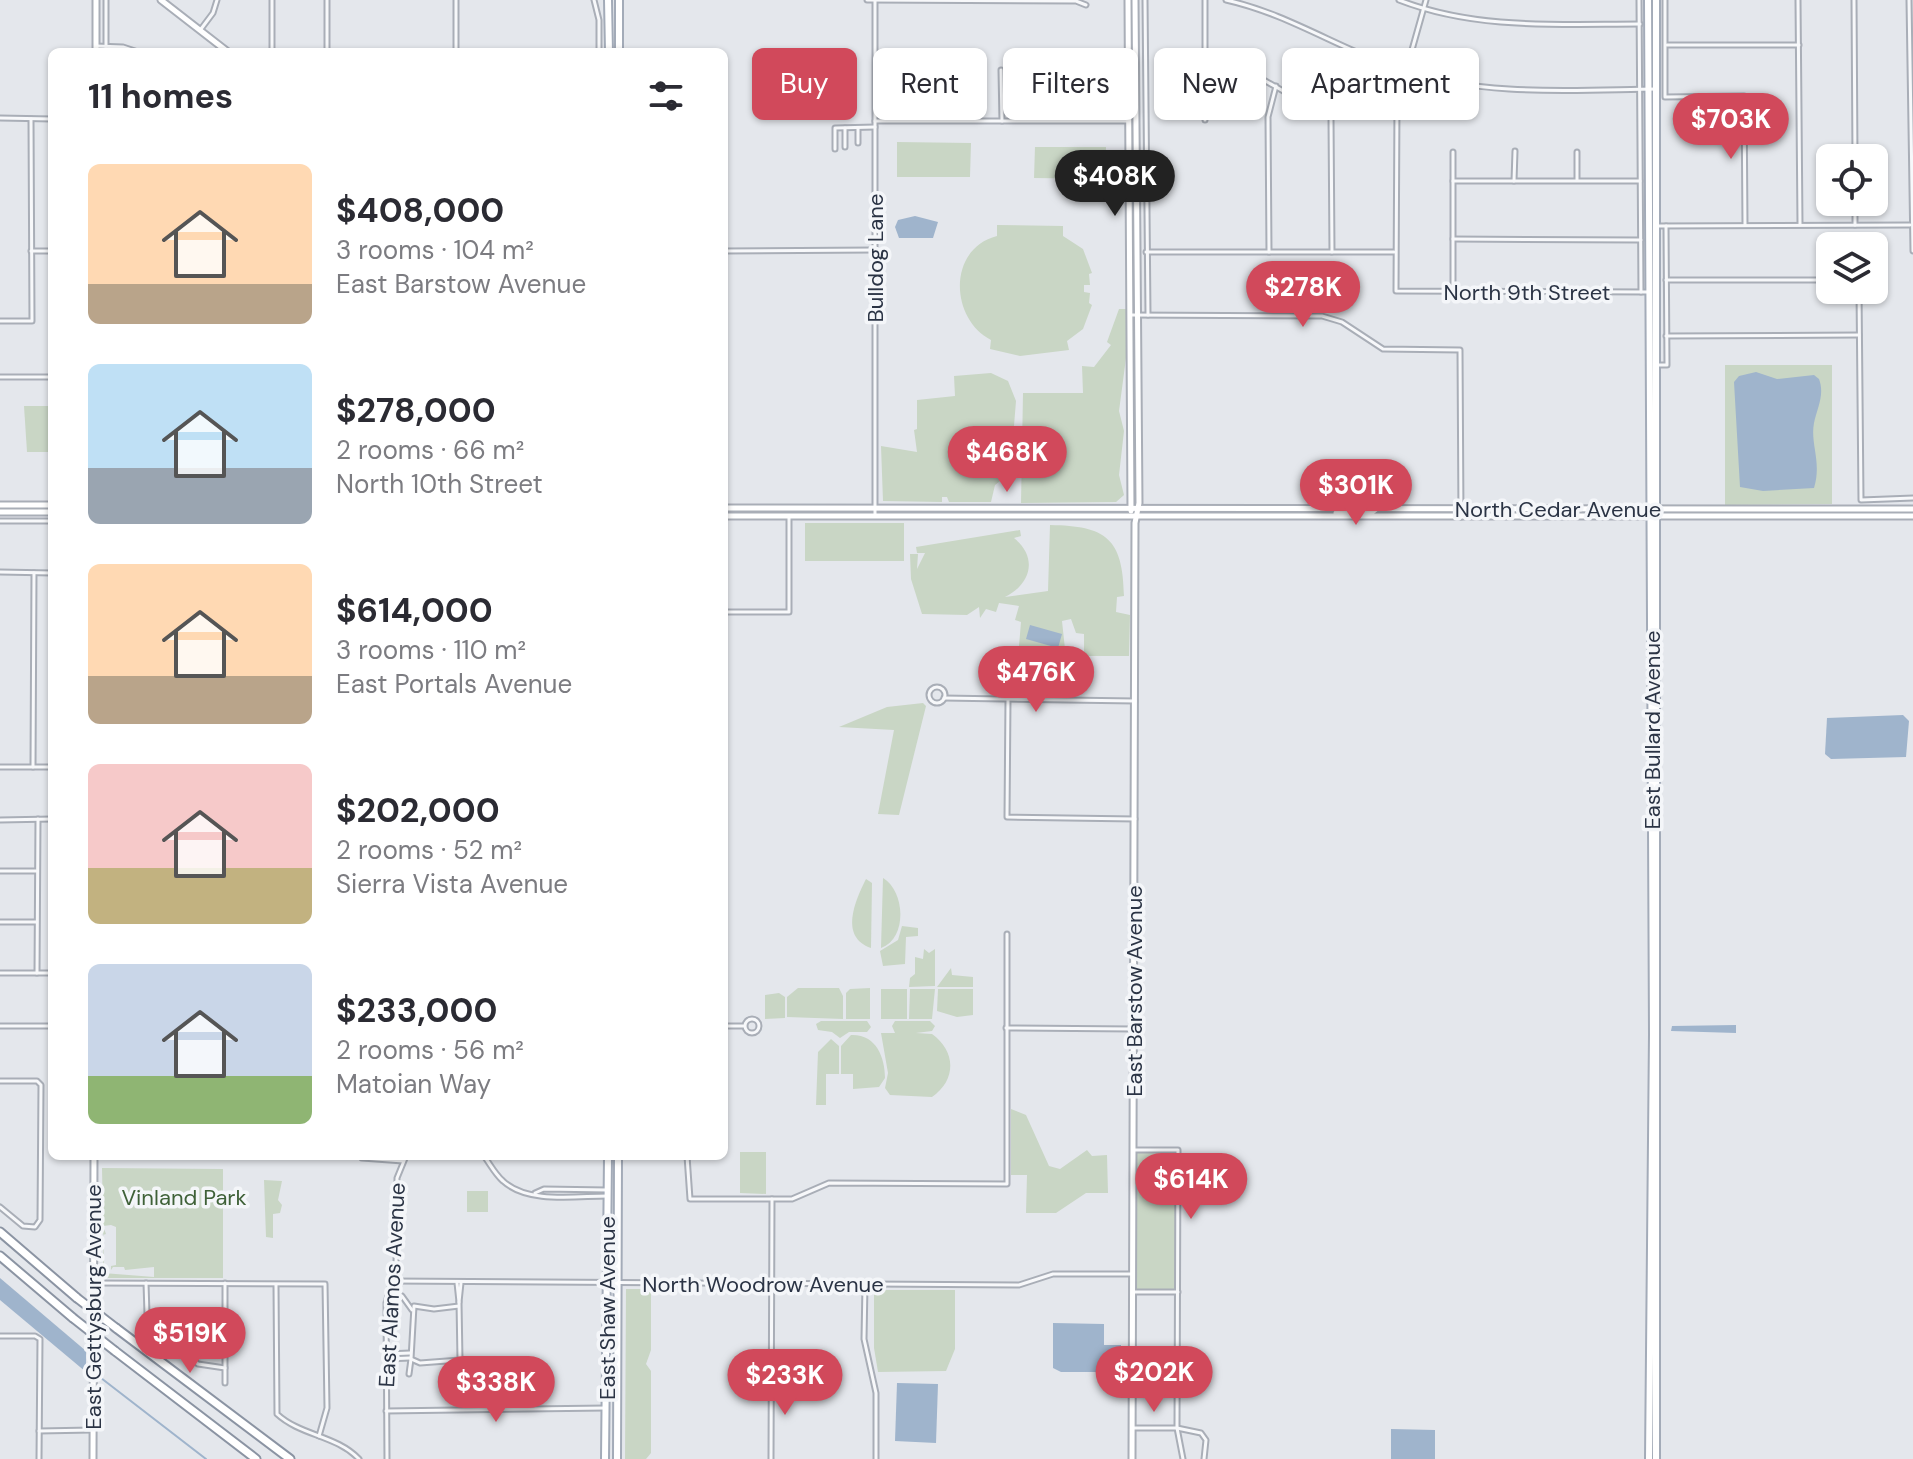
<!DOCTYPE html>
<meta charset="utf-8">
<style>
:root{--surface:#fff;--page:#f2f2f3;--text:#2b2b33;--muted:#7c7c81;--accent:#d1495b}
body{margin:0;font-family:"DM Sans",sans-serif;background:var(--page);color:var(--text);height:100vh;display:flex;flex-direction:column;font-size:30px;white-space:nowrap}
*{box-sizing:border-box;margin:0}
p{font-size:26px;color:var(--muted)}
.icon{flex:none;width:44px;height:44px;fill:none;stroke:currentColor;stroke-width:2;stroke-linecap:round;stroke-linejoin:round}
.map{position:relative;flex:1;overflow:hidden}
.panel{position:absolute;left:48px;top:48px;width:680px;height:1112px;display:flex;flex-direction:column;background:var(--surface);border-radius:12px;box-shadow:0 2px 6px #0004}
.panel>*{flex:none}
.hud{position:absolute;left:752px;top:48px;width:760px;height:72px;display:flex;gap:16px}
.fabs{position:absolute;left:1816px;top:144px;display:grid;gap:16px}
.fabs a{display:grid;place-items:center;width:72px;height:72px;border-radius:12px;background:var(--surface);box-shadow:0 2px 6px #0004;font-size:40px}
.price{position:absolute;translate:-50% -68px;padding:0 18px;border-radius:28px;background:var(--accent);color:#fff;font-size:26px;line-height:52px;filter:drop-shadow(0 2px 4px #0008)}
.price::after{content:'';position:absolute;left:50%;top:48px;width:24px;height:18px;margin-left:-12px;background:inherit;clip-path:polygon(0 0,100% 0,50% 100%)}
.price.selected{background:#222;color:#fff}
ul{padding:0;list-style:none}
li{display:flex;align-items:center;gap:24px;height:200px;padding:0 40px}
li span{display:grid;place-items:center;flex:none;width:224px;height:160px;border-radius:12px;color:#555}
li>.icon{margin-inline-start:auto}
span .icon{width:96px;height:96px;fill:#fffc;stroke-width:1}
li b{font-size:34px}
h2{display:flex;justify-content:space-between;align-items:center;height:96px;padding:0 40px;font-size:34px}
.tag{padding:0 28px;border-radius:12px;background:var(--surface);box-shadow:0 2px 6px #0004;font-size:28px;line-height:72px}
.tag.selected{background:var(--accent);color:#fff}
.map>svg:first-child{display:block}
</style>
<div class="map">
<svg width="1913" height="1459" viewBox="0 0 1913 1459">
<rect width="100%" height="100%" fill="#e4e7ec"/>
<g fill="#c9d6c5" fill-rule="evenodd">
<rect x="881" y="67" width="57" height="23"/>
<polygon points="897,142 971,143 970,177 897,177"/>
<polygon points="1035,147 1106,147 1105,179 1034,178"/>
<path d="M 997,225 L 1063,226 L 1063,236 L 1083,249 L 1092,273 L 1089,274 L 1090,285 L 1084,285 L 1084,292 L 1090,293 L 1089,303 L 1092,305 L 1083,329 L 1067,341 L 1069,350 L 1020,356 L 990,349 L 991,340 C 950,319 947,249 997,236 Z"/>
<polygon points="1119,309 1126,309 1126,358 1119,411 1124,431 1119,475 1124,495 1116,502 1021,503 1023,393 1083,393 1082,366 1094,367 1111,345 1107,342"/>
<polygon points="1725,365 1832,365 1832,504 1725,505"/>
<polygon points="991,373 1008,381 1016,401 1013,438 995,436 991,476 1004,478 995,485 991,502 949,502 947,497 942,497 942,502 883,501 881,446 917,452 914,430 917,429 917,400 955,396 954,376"/>
<polygon points="24,406 52,406 52,452 27,452"/>
<rect x="805" y="523" width="99" height="38"/>
<path d="M 1050,525 C 1106,526 1123,538 1124,596 L 1117,597 L 1116,612 L 1130,615 L 1129,656 L 1084,656 L 1084,634 L 1076,633 L 1071,619 L 1062,621 L 1065,649 L 1061,658 L 1035,650 L 1032,658 L 1018,658 L 1021,622 L 1015,620 L 1019,606 L 999,603 L 996,612 L 986,609 L 980,618 L 979,607 L 967,615 L 922,614 L 911,579 L 910,554 L 918,554 L 917,569 L 925,553 L 917,553 L 916,547 L 1020,530 L 1021,536 L 1014,538 C 1039,558 1030,585 1005,597 L 1048,591 Z"/>
<polygon points="923,703 926,706 899,815 878,814 894,730 839,727 887,707"/>
<path d="M 883,878 C 905,891 908,938 881,948 Z"/>
<path d="M 866,879 L 872,883 L 871,948 C 839,937 855,901 866,879 Z"/>
<polygon points="902,926 918,928 918,936 906,937 905,964 883,966 880,951 898,940"/>
<polygon points="924,949 929,953 935,949 935,986 909,987 910,978 915,974 915,957 923,959"/>
<polygon points="951,968 952,975 973,977 973,987 937,987"/>
<polygon points="798,988 839,988 843,996 843,1019 787,1017 787,997"/>
<polygon points="870,988 870,1019 846,1019 846,993 850,989"/>
<rect x="881" y="989" width="26" height="30"/>
<polygon points="910,989 935,989 932,1019 909,1019"/>
<polygon points="973,989 973,1015 957,1017 937,1011 938,989"/>
<polygon points="779,993 785,997 785,1018 765,1019 765,995"/>
<polygon points="821,1021 867,1021 871,1027 867,1032 849,1032 840,1038 832,1032 818,1030 816,1024"/>
<path d="M 930,1021 L 935,1026 L 932,1031 L 916,1033 L 932,1034 C 956,1051 957,1080 932,1097 L 890,1095 L 885,1088 L 888,1073 L 881,1033 L 895,1033 L 892,1026 L 895,1021 Z"/>
<path d="M 851,1035 C 876,1034 885,1057 885,1078 L 879,1087 L 853,1089 L 853,1074 L 841,1074 L 841,1046 Z"/>
<polygon points="831,1039 839,1046 839,1074 826,1074 826,1105 816,1105 818,1052"/>
<polygon points="1011,1109 1026,1115 1049,1166 1060,1169 1087,1150 1092,1156 1107,1155 1108,1193 1086,1193 1056,1213 1026,1213 1027,1175 1011,1175"/>
<polygon points="740,1152 766,1152 766,1194 740,1193"/>
<polygon points="1136,1152 1170,1153 1176,1160 1175,1290 1136,1290"/>
<path d="M 102,1168 L 223,1169 L 223,1278 L 104,1278 ZM 111,1225 L 116,1227 L 116,1265 L 111,1266 L 111,1270 L 113,1267 L 124,1267 L 125,1270 L 154,1267 L 154,1277 L 103,1273 L 103,1235 L 106,1234 L 103,1226 Z"/>
<polygon points="264,1180 282,1181 278,1200 282,1205 280,1213 273,1214 273,1238 266,1237"/>
<rect x="467" y="1191" width="21" height="21"/>
<polygon points="626,1289 651,1289 651,1350 646,1364 651,1371 651,1453 646,1459 625,1459"/>
<polygon points="874,1290 955,1290 955,1349 946,1371 878,1372 874,1348"/>
</g>
<g fill="#9fb4cc">
<polygon points="915,216 938,222 933,238 899,238 895,227 898,220"/>
<path d="M 1756,372 L 1777,379 L 1814,375 L 1819,379 C 1825,395 1817,408 1814,423 C 1810,444 1822,462 1814,488 L 1763,491 L 1740,487 L 1734,382 L 1739,376 Z"/>
<polygon points="1030,625 1062,634 1058,648 1026,639"/>
<polygon points="1903,715 1909,721 1906,757 1831,759 1825,754 1827,718"/>
<polygon points="1736,1025 1736,1033 1671,1031 1672,1026"/>
<polygon points="0,1278 86,1351 86,1372 0,1300"/>
<polygon points="1053,1323 1104,1324 1104,1345 1121,1345 1121,1372 1061,1372 1053,1368"/>
<polygon points="897,1383 938,1384 936,1443 895,1441"/>
<polygon points="1391,1429 1435,1430 1435,1459 1391,1459"/>
</g>
<g fill="none" stroke-linecap="round" stroke-linejoin="round">
<polyline stroke="#9fb4cc" stroke-width="2" points="101,1378 206,1459"/>
<defs>
<g id="street">
<polyline points="106,0 106,52"/>
<polyline points="272,0 272,52"/>
<polyline points="327,0 327,52"/>
<polyline points="456,0 456,52"/>
<polyline points="594,0 599,20 599,52"/>
<polyline points="867,0 1076,1 1086,5"/>
<polyline points="875,0 875,516"/>
<polyline points="1145,0 1148,315"/>
<polyline points="1205,0 1205,120"/>
<path d="M 1226,0 C 1289,14 1341,50 1402,70 C 1484,97 1572,90 1657,89"/>
<path d="M 1399,0 C 1476,30 1559,24 1640,24"/>
<polyline points="1426,0 1397,103 1396,291 1648,292"/>
<polyline points="1639,0 1641,292"/>
<polyline points="1665,0 1665,97 1744,96 1745,225"/>
<polyline points="1798,0 1800,224"/>
<polyline points="1854,0 1855,158"/>
<polyline points="1909,0 1913,251"/>
<polyline points="201,29 213,13 217,0"/>
<polyline points="1667,45 1799,45"/>
<polyline points="96,46 123,47 138,52"/>
<polyline points="1205,64 1262,79 1331,118 1332,252"/>
<polyline points="1001,70 1002,121"/>
<polyline points="0,118 52,119"/>
<polyline points="875,121 1127,121"/>
<polyline points="858,143 858,128"/>
<polyline points="845,147 845,128"/>
<polyline points="835,149 835,128 875,127"/>
<polyline points="1453,152 1453,292"/>
<polyline points="1577,152 1577,180"/>
<polyline points="1453,181 1640,181"/>
<polyline points="1514,181 1515,151"/>
<polyline points="1855,202 1855,225"/>
<polyline points="1657,226 1910,225"/>
<polyline points="1453,239 1641,240"/>
<polyline points="31,251 52,251"/>
<polyline points="724,251 875,250"/>
<polyline points="1146,252 1394,252"/>
<polyline points="1269,252 1268,117 1276,86"/>
<polyline points="1666,280 1830,280"/>
<polyline points="1859,290 1861,500 1913,498"/>
<polyline points="1130,315 1322,316 1342,322 1383,349 1460,350 1461,517"/>
<polyline points="0,321 32,321 31,119"/>
<polyline points="1666,336 1859,335"/>
<polyline points="1658,365 1667,365 1666,226"/>
<polyline points="0,377 52,377"/>
<polyline points="0,521 52,521"/>
<polyline points="0,572 52,573"/>
<polyline points="724,612 789,612 789,516"/>
<circle cx="937" cy="695" r="8"/>
<polyline points="944,698 1135,701"/>
<polyline points="1008,700 1007,817 1135,819"/>
<polyline points="0,767 52,767"/>
<polyline points="33,767 34,573"/>
<polyline points="0,820 52,819"/>
<polyline points="0,871 36,871"/>
<polyline points="0,922 36,922"/>
<polyline points="0,973 52,973"/>
<polyline points="37,973 38,819"/>
<circle cx="752" cy="1026" r="7"/>
<polyline points="0,1026 52,1026"/>
<polyline points="724,1026 744,1026"/>
<polyline points="1006,1028 1133,1029"/>
<polyline points="0,1081 37,1081 41,1085 40,1220 35,1227 23,1226 0,1207"/>
<polyline points="1133,1150 1178,1150 1177,1428 1183,1459"/>
<path d="M 484,1156 C 490,1164 495,1174 503,1181 C 528,1204 576,1196 607,1196"/>
<polyline points="687,1156 690,1199 792,1199 829,1183 1007,1184 1007,934"/>
<polyline points="362,1158 403,1161"/>
<polyline points="535,1193 544,1189 607,1190"/>
<polyline points="391,1281 1019,1285 1053,1274 1132,1274"/>
<polyline points="95,1283 325,1284 327,1408 319,1436"/>
<polyline points="146,1283 147,1314 153,1325 198,1364 225,1368"/>
<polyline points="457,1283 459,1302 461,1283"/>
<path d="M 276,1285 L 277,1414 C 301,1436 336,1435 359,1459"/>
<polyline points="865,1285 864,1339 876,1393 876,1459"/>
<polyline points="1133,1292 1178,1292"/>
<polyline points="402,1296 412,1310"/>
<polyline points="459,1302 460,1360 420,1363 411,1359 414,1306 434,1309 459,1306"/>
<polyline points="0,1336 35,1336 40,1339 39,1459"/>
<polyline points="386,1354 410,1353"/>
<polyline points="386,1359 410,1358"/>
<polyline points="460,1360 463,1372"/>
<polyline points="409,1374 411,1359"/>
<polyline points="225,1383 225,1283"/>
<polyline points="386,1411 606,1408"/>
<polyline points="1132,1428 1177,1428 1201,1433 1206,1440 1204,1459"/>
<polyline points="39,1431 92,1430"/>
<polyline points="387,1459 386,1303 396,1265 397,1178 406,1156"/>
<polyline points="771,1459 772,1199"/>
</g>
<g id="secondary">
<polyline points="96,0 96,52"/>
<polyline points="161,0 228,52"/>
<polyline points="1128,0 1131,511"/>
<polyline points="0,505 52,505"/>
<polyline points="724,508 1913,509"/>
<polyline points="0,512 52,512"/>
<polyline points="1336,513 1371,513 1376,509"/>
<polyline points="724,516 1913,516"/>
<polyline points="93,1459 94,1156"/>
<polyline points="1132,1459 1135,523 1139,503 1135,0"/>
</g>
<g id="primary">
<polyline points="608,0 609,52"/>
<polyline points="619,0 619,52"/>
<polyline points="1648,0 1653,1034 1649,1459"/>
<polyline points="605,1459 608,1156"/>
<polyline points="617,1459 618,1156"/>
<polyline points="1656,1459 1656,0"/>
</g>
<g id="highway">
<polyline points="0,1232 77,1298"/>
<polyline points="0,1256 73,1318"/>
<polyline points="116,1328 290,1459"/>
<polyline points="115,1351 256,1459"/>
</g>
</defs>
<use href="#street" stroke="#a9aeb7" stroke-width="7"/>
<use href="#secondary" stroke="#a9aeb7" stroke-width="9"/>
<use href="#primary" stroke="#a3abb8" stroke-width="10"/>
<use href="#highway" stroke="#8b94a3" stroke-width="11"/>
<use href="#street" stroke="#f7f8fa" stroke-width="3"/>
<use href="#secondary" stroke="#fff" stroke-width="5"/>
<use href="#primary" stroke="#fff" stroke-width="6"/>
<use href="#highway" stroke="#fff" stroke-width="7"/>
<defs>
<g id="highway-bridge">
<polyline points="77,1298 116,1328"/>
<polyline points="73,1318 115,1351"/>
</g>
</defs>
<use href="#highway-bridge" stroke="#8b94a3" stroke-width="11" stroke-linecap="butt"/>
<use href="#highway-bridge" stroke="#fff" stroke-width="7"/>
</g>
<g text-anchor="middle" dominant-baseline="central" stroke-width="7" stroke-linejoin="round" paint-order="stroke">
<g font-size="22" fill="#2b3445" stroke="#f4f6f9">
<text transform="translate(875 258) rotate(-90)">Bulldog Lane</text>
<text x="1527" y="292">North 9th Street</text>
<text x="1558" y="509">North Cedar Avenue</text>
<text transform="translate(1652 730) rotate(-90)">East Bullard Avenue</text>
<text transform="translate(1134 991) rotate(-90)">East Barstow Avenue</text>
<text x="763" y="1284">North Woodrow Avenue</text>
<text transform="translate(392 1285) rotate(-87)">East Alamos Avenue</text>
<text transform="translate(93 1307) rotate(-90)">East Gettysburg Avenue</text>
<text transform="translate(607 1308) rotate(-90)">East Shaw Avenue</text>
</g>
<g font-size="22" fill="#3f6138" stroke="#f4f6f9">
<text x="184" y="1197">Vinland Park</text>
</g>
</g>
</svg>
<div class="fabs">
<a><svg class="icon" aria-label="locate" viewBox="0 0 24 24"><circle cx="12" cy="12" r="6"/><path d="M12 2v4M12 18v4M2 12h4M18 12h4"/></svg></a>
<a><svg class="icon" aria-label="layers" viewBox="0 0 24 24"><path d="M12 4l9 5-9 5-9-5zM3 14l9 5 9-5"/></svg></a>
</div>
<b class="price" style="left:1731px;top:161px">$703K</b>
<b class="price selected" style="left:1115px;top:218px">$408K</b>
<b class="price" style="left:1303px;top:329px">$278K</b>
<b class="price" style="left:1007px;top:494px">$468K</b>
<b class="price" style="left:1356px;top:527px">$301K</b>
<b class="price" style="left:1036px;top:714px">$476K</b>
<b class="price" style="left:1191px;top:1221px">$614K</b>
<b class="price" style="left:190px;top:1375px">$519K</b>
<b class="price" style="left:1154px;top:1414px">$202K</b>
<b class="price" style="left:785px;top:1417px">$233K</b>
<b class="price" style="left:496px;top:1424px">$338K</b>
<div class="hud">
<a class="tag selected">Buy</a>
<a class="tag">Rent</a>
<a class="tag">Filters</a>
<a class="tag">New</a>
<a class="tag">Apartment</a>
</div>
<section class="panel">
<h2>11 homes<svg class="icon" aria-label="filters" viewBox="0 0 24 24"><path d="M4 7h16M4 17h16"/><circle cx="9" cy="7" r="2"/><circle cx="15" cy="17" r="2"/></svg></h2>
<ul>
<li><span style="background:linear-gradient(#ffd9b3 75%,#b9a48a 0)"><svg class="icon" aria-label="home" viewBox="0 0 24 24"><path d="M3 11l9-7 9 7M6 9v11h12V9"/></svg></span><div><b>$408,000</b><p>3 rooms · 104 m²</p><p>East Barstow Avenue</p></div></li>
<li><span style="background:linear-gradient(#bfe0f5 65%,#9aa5b1 0)"><svg class="icon" aria-label="home" viewBox="0 0 24 24"><path d="M3 11l9-7 9 7M6 9v11h12V9"/></svg></span><div><b>$278,000</b><p>2 rooms · 66 m²</p><p>North 10th Street</p></div></li>
<li><span style="background:linear-gradient(#ffd9b3 70%,#b9a48a 0)"><svg class="icon" aria-label="home" viewBox="0 0 24 24"><path d="M3 11l9-7 9 7M6 9v11h12V9"/></svg></span><div><b>$614,000</b><p>3 rooms · 110 m²</p><p>East Portals Avenue</p></div></li>
<li><span style="background:linear-gradient(#f6c9c9 65%,#c2b280 0)"><svg class="icon" aria-label="home" viewBox="0 0 24 24"><path d="M3 11l9-7 9 7M6 9v11h12V9"/></svg></span><div><b>$202,000</b><p>2 rooms · 52 m²</p><p>Sierra Vista Avenue</p></div></li>
<li><span style="background:linear-gradient(#c9d6e8 70%,#8fb573 0)"><svg class="icon" aria-label="home" viewBox="0 0 24 24"><path d="M3 11l9-7 9 7M6 9v11h12V9"/></svg></span><div><b>$233,000</b><p>2 rooms · 56 m²</p><p>Matoian Way</p></div></li>
</ul>
</section>
</div>
